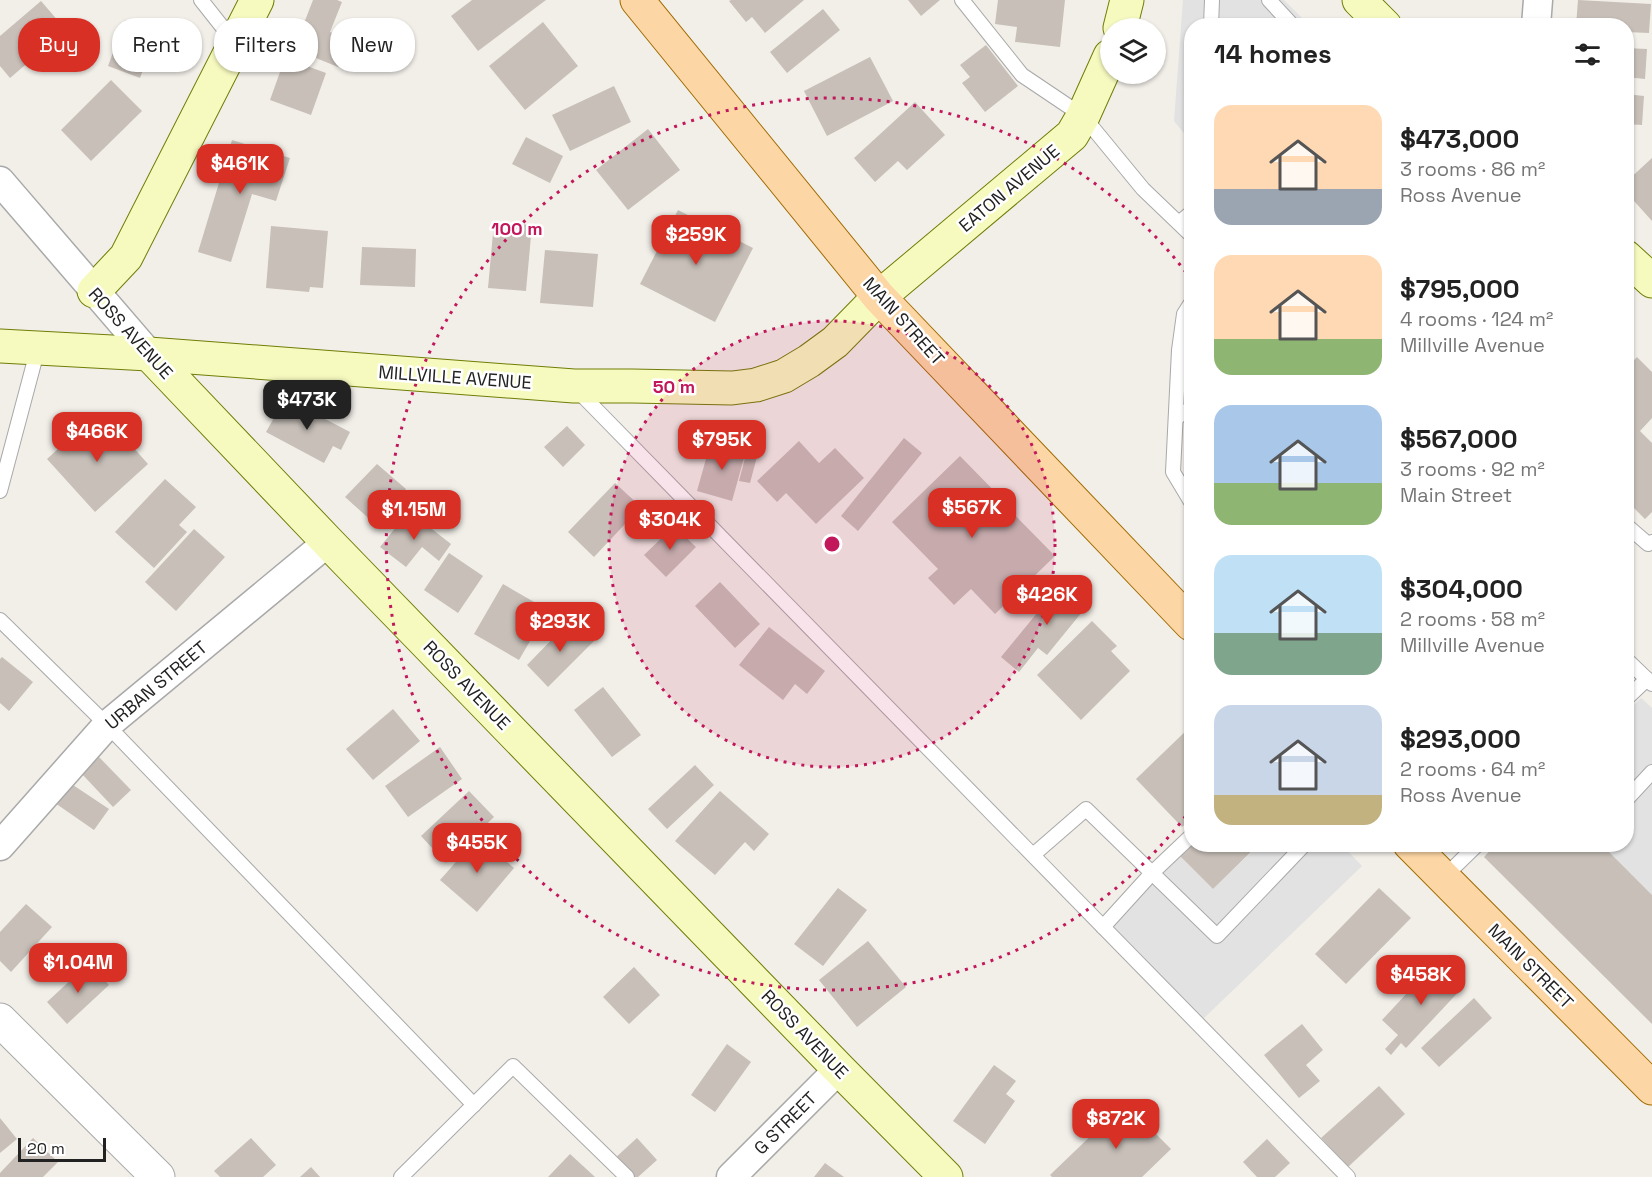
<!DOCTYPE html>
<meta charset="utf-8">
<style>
:root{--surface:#fff;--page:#f2f2f2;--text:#222;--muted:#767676;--accent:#d93025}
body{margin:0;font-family:"Space Grotesk",sans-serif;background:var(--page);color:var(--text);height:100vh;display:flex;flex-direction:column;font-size:22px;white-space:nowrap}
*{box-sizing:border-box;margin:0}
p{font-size:20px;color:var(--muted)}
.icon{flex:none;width:33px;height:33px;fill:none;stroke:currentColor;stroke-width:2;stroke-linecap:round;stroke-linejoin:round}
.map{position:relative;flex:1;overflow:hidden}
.side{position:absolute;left:1184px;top:18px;width:450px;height:834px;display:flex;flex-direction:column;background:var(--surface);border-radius:24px;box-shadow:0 2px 4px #0004}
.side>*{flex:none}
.banner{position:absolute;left:18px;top:18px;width:570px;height:54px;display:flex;gap:12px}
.fabs{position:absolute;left:1100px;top:18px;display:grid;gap:12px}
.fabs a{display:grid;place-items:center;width:66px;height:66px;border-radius:50%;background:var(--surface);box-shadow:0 2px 4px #0004;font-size:30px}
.scale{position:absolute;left:18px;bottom:15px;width:88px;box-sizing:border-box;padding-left:6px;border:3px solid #222;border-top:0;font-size:16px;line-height:21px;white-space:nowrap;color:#222;-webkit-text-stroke:4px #fff;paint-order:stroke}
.price{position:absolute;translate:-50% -51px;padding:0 14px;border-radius:12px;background:var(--accent);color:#fff;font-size:20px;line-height:39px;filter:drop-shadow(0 2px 3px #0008)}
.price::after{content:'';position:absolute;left:50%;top:36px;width:18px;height:14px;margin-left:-9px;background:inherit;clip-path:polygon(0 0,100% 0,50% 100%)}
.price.current{background:#222;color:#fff}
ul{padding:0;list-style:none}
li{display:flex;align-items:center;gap:18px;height:150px;padding:0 30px}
li span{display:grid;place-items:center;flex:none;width:168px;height:120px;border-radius:18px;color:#555}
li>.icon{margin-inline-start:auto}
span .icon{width:72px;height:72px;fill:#fffc;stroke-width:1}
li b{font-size:26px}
h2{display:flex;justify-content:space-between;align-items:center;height:72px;padding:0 30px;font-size:26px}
.chip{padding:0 21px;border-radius:24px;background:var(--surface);box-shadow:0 2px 4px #0004;font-size:21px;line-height:54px}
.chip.current{background:var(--accent);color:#fff}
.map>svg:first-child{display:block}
</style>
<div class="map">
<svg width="1652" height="1177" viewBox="0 0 1652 1177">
<rect width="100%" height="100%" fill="#f2efe9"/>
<g fill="#e2e2e2">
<polygon points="1183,0 1284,0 1309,25 1191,26 1191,142 1174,121"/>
<polygon points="1641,698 1652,708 1652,895 1601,845 1626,844 1626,713"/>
<polygon points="1259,845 1342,845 1362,866 1202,1020 1103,927 1178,854 1213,889"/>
</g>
<g fill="#c7bfb8">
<polygon points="313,0 337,0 342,2 330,32 349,39 338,67 294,49"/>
<polygon points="472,0 546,0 478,51 451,16"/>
<polygon points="731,0 804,0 765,33 752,17 746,22 729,1"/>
<polygon points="908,0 940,0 921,16"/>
<polygon points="998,0 1065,0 1060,47 1015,42 1017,27 995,24"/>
<polygon points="1578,0 1651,4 1649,33 1626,32 1626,26 1576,26"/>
<polygon points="41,1 66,30 10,78 0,66 0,36"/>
<polygon points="823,9 840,30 787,73 770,52"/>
<polygon points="125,20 157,32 140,78 108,66"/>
<polygon points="543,22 578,66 525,110 489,66"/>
<polygon points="986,45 1018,86 985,112 962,83 970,77 960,65"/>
<polygon points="1626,48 1647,49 1645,79 1626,77"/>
<polygon points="870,57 893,101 827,136 804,91"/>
<polygon points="285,58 326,73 311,115 270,100"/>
<polygon points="111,80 142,111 91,161 61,130"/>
<polygon points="614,86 631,122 570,151 552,115"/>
<polygon points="1626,94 1644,96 1642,125 1626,124"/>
<polygon points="915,102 945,135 907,170 898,161 875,182 854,158"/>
<polygon points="648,129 680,170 628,210 596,170"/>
<polygon points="526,137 563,156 550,183 512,164"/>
<polygon points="232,140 290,158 276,201 252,194 231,262 198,252"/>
<polygon points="1652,158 1652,221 1626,192 1626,182"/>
<polygon points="678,210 753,248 715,322 640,284"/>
<polygon points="494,222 532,225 526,291 488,288"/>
<polygon points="271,226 328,231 323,288 310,287 309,292 266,288"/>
<polygon points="362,247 416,249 415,287 360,285"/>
<polygon points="545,250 598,254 593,307 540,303"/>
<polygon points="1637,357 1652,372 1652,418 1640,431 1652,443 1652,512 1645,519 1626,500 1626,369"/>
<polygon points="285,398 350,432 341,450 333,446 324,463 266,432"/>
<polygon points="96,414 120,439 123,436 148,464 95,512 47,459"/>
<polygon points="567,426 585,445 563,467 544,447"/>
<polygon points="904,438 922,453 858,531 841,516"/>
<polygon points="711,441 746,451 732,501 697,491"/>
<polygon points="799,441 819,463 835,448 864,478 816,524 786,493 777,502 757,481"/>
<polygon points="747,450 758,453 750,483 739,481"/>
<polygon points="960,456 1006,503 1004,504 1055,556 995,614 971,589 954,605 928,578 938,569 892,522"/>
<polygon points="377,464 406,489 375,524 345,497"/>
<polygon points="165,479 196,507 179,525 187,532 154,568 115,532"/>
<polygon points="615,483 641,507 594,557 568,532"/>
<polygon points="409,511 451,544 439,561 422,547 406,567 380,547"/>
<polygon points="674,526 696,547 666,577 644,555"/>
<polygon points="194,529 225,557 176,611 145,582"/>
<polygon points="449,553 483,576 458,613 424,590"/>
<polygon points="1064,580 1091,601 1047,655 1038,648 1019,672 1001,657"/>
<polygon points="720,582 760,624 735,648 695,606"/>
<polygon points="503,584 548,610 519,660 474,634"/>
<polygon points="572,619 594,641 548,687 527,665"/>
<polygon points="1092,621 1117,646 1111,651 1130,671 1081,720 1037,675"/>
<polygon points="769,627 825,671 807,694 795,684 783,700 739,665"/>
<polygon points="2,657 33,682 9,711 0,703 0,659"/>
<polygon points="603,687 641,735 612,757 574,710"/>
<polygon points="393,709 420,741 373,780 346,749"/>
<polygon points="1191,726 1191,819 1182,827 1136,779"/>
<polygon points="440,747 462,779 408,817 385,786"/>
<polygon points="99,757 131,790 113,807 82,774"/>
<polygon points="695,765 714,785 667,829 648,809"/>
<polygon points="70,783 109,809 94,830 55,803"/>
<polygon points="469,791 494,817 446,863 421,836"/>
<polygon points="720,791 769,834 754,851 745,842 715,875 675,841"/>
<polygon points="478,837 514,868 477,912 440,880"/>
<polygon points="1191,844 1259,844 1213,889 1178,854"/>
<polygon points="1496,844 1601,844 1652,895 1652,1024 1484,857"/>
<polygon points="838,888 867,910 823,966 794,944"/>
<polygon points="1379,888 1411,918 1346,984 1315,954"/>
<polygon points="26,904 52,927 11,972 0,961 0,932"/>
<polygon points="868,941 906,987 857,1027 819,980"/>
<polygon points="1436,962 1463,987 1406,1048 1401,1043 1391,1055 1385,1049 1398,1035 1382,1020"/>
<polygon points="89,963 109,985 67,1024 47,1002"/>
<polygon points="634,967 660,995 629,1024 603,997"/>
<polygon points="1474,998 1492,1018 1439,1067 1421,1048"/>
<polygon points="1302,1024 1323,1050 1306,1065 1320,1081 1299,1098 1264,1055"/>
<polygon points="727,1044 751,1062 715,1112 691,1095"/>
<polygon points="994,1065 1016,1081 1006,1094 1015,1101 985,1144 953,1121"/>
<polygon points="1379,1086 1405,1114 1348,1167 1321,1138"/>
<polygon points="1125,1103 1171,1149 1142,1177 1052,1177 1050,1175"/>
<polygon points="0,1118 17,1139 0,1153"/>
<polygon points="33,1138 58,1162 43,1177 0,1177 0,1173"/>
<polygon points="251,1138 276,1165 263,1177 220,1177 214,1171"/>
<polygon points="637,1138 657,1160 638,1177 631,1177 614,1159"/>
<polygon points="1267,1139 1290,1163 1275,1177 1257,1177 1243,1162"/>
<polygon points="570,1154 595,1177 548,1177"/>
<polygon points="825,1163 844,1177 814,1177"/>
<polygon points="311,1167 320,1177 300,1177"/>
</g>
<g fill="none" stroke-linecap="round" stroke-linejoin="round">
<defs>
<g id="service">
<polyline points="201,0 235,43"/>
<polyline points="962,0 1022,75 1083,116 1143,189 1191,235"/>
<polyline points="1269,0 1293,26"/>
<polyline points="1211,26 1212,0"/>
<polyline points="1179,223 1191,213"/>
<polyline points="1191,303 1184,314 1179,350 1173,472 1191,502"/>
<polyline points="577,390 1348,1177"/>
<polyline points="1176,418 1191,408"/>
<polyline points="0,491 38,348"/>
<polyline points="1626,525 1648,544 1652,542"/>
<polyline points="0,620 107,725 474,1105"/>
<polyline points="1626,659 1652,684"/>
<polyline points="1626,699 1647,679"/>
<polyline points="1626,800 1652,772"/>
<polyline points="1033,855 1086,809 1217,936 1305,844"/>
<polyline points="1443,878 1478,844"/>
<polyline points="1103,927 1152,873 1191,836"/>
<polyline points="401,1177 513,1066 627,1177"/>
</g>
<g id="minor">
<polyline points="1536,26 1538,0"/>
<polyline points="0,181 149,354"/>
<polyline points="0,846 107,725 328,542"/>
<polyline points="731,1177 839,1069"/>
</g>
<polyline id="tertiary" points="0,1020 158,1177"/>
<g id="secondary">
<polyline points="1359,0 1385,26"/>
<polyline points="1120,28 1127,0"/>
<polyline points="1626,257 1652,281"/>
<polyline points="94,291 126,257 257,0"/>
<polyline points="0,346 149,354 574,386 632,386 732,388 756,385 784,376 809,361 835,342 879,297 1072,135 1083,116 1110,56"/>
<polyline points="149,354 328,542 839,1069 946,1177"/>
</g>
<g id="primary">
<polyline points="637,0 879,297 1191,624"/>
<polyline points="1410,844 1652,1088"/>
</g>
</defs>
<use href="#service" stroke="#a9a9a9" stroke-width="16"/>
<use href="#minor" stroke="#a9a9a9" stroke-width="31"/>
<use href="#tertiary" stroke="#a9a9a9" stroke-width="35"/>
<use href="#secondary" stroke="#707d05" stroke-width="35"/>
<use href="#primary" stroke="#a06b00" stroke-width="35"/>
<use href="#service" stroke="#fff" stroke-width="14"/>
<use href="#minor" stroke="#fff" stroke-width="28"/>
<use href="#tertiary" stroke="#fff" stroke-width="33"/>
<use href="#secondary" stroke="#f7fabf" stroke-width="33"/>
<use href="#primary" stroke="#fcd6a4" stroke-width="33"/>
</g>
<circle cx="832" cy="544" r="223" fill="#c2185b" fill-opacity=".12"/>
<g fill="none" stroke="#c2185b" stroke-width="3" stroke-dasharray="3 6">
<circle cx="832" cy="544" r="223"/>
<path d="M1191 809A446 446 0 1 1 1191 279"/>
</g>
<g text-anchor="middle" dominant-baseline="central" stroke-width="5" stroke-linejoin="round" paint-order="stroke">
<g font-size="18" fill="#222" stroke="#fff">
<text transform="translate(1009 188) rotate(-40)">EATON AVENUE</text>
<text transform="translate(904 321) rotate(48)">MAIN STREET</text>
<text transform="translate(131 333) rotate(48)">ROSS AVENUE</text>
<text transform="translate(455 377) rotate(4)">MILLVILLE AVENUE</text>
<text transform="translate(156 685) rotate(-40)">URBAN STREET</text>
<text transform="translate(467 685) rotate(46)">ROSS AVENUE</text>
<text transform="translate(1531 966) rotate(45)">MAIN STREET</text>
<text transform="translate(805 1034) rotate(46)">ROSS AVENUE</text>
<text transform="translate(785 1123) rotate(-45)">G STREET</text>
</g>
</g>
<circle cx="832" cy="544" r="9" fill="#c2185b" stroke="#fff" stroke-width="3"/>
<g font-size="18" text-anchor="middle" font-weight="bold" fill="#c2185b" stroke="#fff" stroke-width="5" stroke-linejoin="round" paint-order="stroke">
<text x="517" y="235">100 m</text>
<text x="674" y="393">50 m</text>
</g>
</svg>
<div class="fabs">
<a><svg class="icon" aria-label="layers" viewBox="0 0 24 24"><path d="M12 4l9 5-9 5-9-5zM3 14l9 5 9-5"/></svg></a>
</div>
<div class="scale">20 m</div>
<b class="price" style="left:240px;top:195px">$461K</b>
<b class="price" style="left:696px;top:266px">$259K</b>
<b class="price current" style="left:307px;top:431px">$473K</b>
<b class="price" style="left:97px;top:463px">$466K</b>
<b class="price" style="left:722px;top:471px">$795K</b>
<b class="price" style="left:972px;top:539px">$567K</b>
<b class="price" style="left:414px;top:541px">$1.15M</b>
<b class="price" style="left:670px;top:551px">$304K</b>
<b class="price" style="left:1047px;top:626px">$426K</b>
<b class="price" style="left:560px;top:653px">$293K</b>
<b class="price" style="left:477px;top:874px">$455K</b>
<b class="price" style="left:78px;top:994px">$1.04M</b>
<b class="price" style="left:1421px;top:1006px">$458K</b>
<b class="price" style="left:1116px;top:1150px">$872K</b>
<div class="banner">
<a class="chip current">Buy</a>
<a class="chip">Rent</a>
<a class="chip">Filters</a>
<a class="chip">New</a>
</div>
<section class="side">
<h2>14 homes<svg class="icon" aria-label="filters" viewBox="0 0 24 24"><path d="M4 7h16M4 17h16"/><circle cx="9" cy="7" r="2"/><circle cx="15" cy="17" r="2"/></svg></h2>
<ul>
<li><span style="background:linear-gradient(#ffd9b3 70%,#9aa5b1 0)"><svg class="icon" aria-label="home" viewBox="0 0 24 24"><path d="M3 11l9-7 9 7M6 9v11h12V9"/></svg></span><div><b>$473,000</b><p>3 rooms · 86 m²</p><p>Ross Avenue</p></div></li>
<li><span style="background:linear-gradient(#ffd9b3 70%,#8fb573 0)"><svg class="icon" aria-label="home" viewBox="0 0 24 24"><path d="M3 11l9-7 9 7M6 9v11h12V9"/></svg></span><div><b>$795,000</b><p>4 rooms · 124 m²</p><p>Millville Avenue</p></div></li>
<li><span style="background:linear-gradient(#a9c7e8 65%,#8fb573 0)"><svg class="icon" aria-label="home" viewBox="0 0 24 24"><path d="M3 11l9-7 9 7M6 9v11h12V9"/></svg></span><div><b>$567,000</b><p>3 rooms · 92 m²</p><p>Main Street</p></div></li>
<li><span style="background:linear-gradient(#bfe0f5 65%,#7fa58c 0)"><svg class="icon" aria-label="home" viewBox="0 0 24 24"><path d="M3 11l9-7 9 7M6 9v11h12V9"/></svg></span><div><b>$304,000</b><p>2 rooms · 58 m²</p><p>Millville Avenue</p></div></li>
<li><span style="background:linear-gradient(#c9d6e8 75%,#c2b280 0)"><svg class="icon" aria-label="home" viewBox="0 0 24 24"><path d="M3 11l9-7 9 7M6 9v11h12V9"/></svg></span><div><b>$293,000</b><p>2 rooms · 64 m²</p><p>Ross Avenue</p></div></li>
</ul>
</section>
</div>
